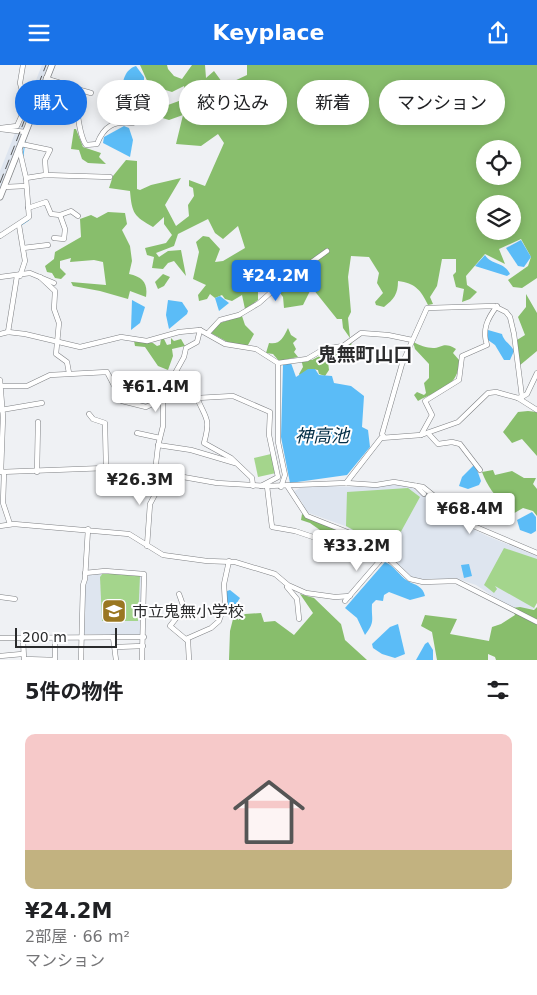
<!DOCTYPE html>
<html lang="ja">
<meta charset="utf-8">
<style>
:root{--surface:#fff;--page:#f2f2f2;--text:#202124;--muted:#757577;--accent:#1a73e8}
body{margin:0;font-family:"DejaVu Sans","Noto Sans JP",sans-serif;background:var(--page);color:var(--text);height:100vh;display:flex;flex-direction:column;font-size:19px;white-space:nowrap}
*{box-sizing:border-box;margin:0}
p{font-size:16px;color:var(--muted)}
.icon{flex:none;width:28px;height:28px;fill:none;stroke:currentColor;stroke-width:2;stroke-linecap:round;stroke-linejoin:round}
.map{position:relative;height:595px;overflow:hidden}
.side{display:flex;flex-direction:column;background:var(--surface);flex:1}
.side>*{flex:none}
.top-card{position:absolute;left:15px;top:15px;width:508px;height:45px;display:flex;gap:10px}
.buttons{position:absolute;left:476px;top:75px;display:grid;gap:10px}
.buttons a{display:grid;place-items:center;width:45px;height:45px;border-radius:50%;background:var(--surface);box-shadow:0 2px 12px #0003;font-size:25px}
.scale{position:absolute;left:15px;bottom:12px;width:102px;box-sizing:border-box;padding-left:5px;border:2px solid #2a2b2c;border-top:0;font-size:14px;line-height:18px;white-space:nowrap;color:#2a2b2c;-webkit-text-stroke:4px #fefeff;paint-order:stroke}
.price{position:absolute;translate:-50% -42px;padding:0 11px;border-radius:5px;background:#fff;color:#222;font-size:16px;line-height:32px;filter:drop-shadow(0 1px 2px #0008)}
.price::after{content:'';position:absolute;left:50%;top:30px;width:15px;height:11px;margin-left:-8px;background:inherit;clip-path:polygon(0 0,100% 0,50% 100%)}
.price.current{background:var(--accent);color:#fff}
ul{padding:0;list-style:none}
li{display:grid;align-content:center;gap:10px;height:265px;padding:0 25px}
li span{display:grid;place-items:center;height:155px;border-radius:10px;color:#555}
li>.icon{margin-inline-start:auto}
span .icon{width:90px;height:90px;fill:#fffc;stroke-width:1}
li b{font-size:21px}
h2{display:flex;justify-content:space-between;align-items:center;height:60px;padding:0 25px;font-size:21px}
.pill{padding:0 18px;border-radius:22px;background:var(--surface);box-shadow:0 2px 12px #0003;font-size:18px;line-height:45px}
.pill.current{background:var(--accent);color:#fff}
header{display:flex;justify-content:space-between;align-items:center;height:65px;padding:0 25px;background:var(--accent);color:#fff;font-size:22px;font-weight:800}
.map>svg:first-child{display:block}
</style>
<header><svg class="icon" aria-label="menu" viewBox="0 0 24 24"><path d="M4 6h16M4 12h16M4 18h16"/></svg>Keyplace<svg class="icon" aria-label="share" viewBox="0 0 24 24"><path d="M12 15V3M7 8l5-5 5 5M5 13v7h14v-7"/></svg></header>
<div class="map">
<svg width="537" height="595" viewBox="0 0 537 595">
<rect width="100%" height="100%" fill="#eff1f4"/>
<g fill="#dee5ef">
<polygon points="42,0 48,0 0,125 0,106"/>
<polygon points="393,419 411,422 422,430 425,427 443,439 457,456 487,471 537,491 535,544 511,543 476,520 455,513 424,515 411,512 366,473 345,461 306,447 302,437 293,427 300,423 316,421 372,422"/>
<polygon points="106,507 143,511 141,570 84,569 85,523 89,509"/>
</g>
<g fill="#a4d58c">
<polygon points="271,389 276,408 258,412 254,393"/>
<polygon points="408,423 420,432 392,483 381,484 366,472 346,461 347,427"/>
<polygon points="504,483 537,494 537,538 534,543 495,521 497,524 494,528 484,520"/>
<polygon points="103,508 140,511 138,556 102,556 100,512"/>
</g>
<g fill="#88be6c" fill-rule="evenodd">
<path d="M 140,0 L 167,0 L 168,4 L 174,11 L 182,14 L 192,0 L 205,0 L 206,13 L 214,6 L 222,17 L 232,17 L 247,10 L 247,0 L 537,0 L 537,213 L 522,223 L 513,222 L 508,215 L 528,201 L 531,192 L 521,174 L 499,184 L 505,199 L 485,189 L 466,211 L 467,220 L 477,227 L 470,234 L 462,237 L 464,224 L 456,222 L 453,210 L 456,207 L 456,194 L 442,194 L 437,221 L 430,232 L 433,239 L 428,240 C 421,225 415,218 398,216 C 398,229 394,234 384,242 L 376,240 L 375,237 L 383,228 L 377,218 L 379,208 L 369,192 L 351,191 L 348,212 L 351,247 L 348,253 L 350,273 L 343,263 L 342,254 L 337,254 L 313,224 L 313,219 L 298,211 L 297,207 L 290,213 L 310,226 L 303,240 L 284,243 L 283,232 L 277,224 L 273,223 L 271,204 L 258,213 L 258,235 L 245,244 L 242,230 L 232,236 L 225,234 L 222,230 L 215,233 L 210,229 L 207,234 L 199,236 L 198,230 L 206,220 L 193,214 L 199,187 L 196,177 L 203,171 L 209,172 L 220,184 L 215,197 L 223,196 L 245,183 L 238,161 L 223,174 L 215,168 L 208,154 L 178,169 L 174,181 L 156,188 L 159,192 L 168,186 L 181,185 L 186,211 L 174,196 L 168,198 L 163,204 L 152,203 L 154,192 L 147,190 L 145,183 L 166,178 L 172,170 L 164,159 L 164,152 L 153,162 C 134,151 132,149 130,126 L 109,123 L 113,111 L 126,95 L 137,96 L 137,124 L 140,125 L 151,120 L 181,113 L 165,140 L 176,161 L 189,151 L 188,140 L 194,131 L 193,123 L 189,121 L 189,115 L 205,121 L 224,78 L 218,69 L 201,81 L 176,79 L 183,50 L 169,55 L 156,51 L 168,40 L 187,33 L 184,21 L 172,27 L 149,20 ZM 485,84 L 512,84 L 512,111 L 485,111 ZM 485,139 L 512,139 L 512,166 L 485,166 Z"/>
<polygon points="74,64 76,64 83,82 101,88 99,92 106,99 88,98 82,94 79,85 71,84"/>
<path d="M 108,147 L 125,148 L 127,159 L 122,165 L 130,181 L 132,196 L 129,209 C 143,212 148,218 146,232 L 130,226 L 128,234 L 100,226 L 73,221 L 71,217 L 106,220 L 103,197 L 94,195 L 70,197 L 71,193 L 60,196 L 60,203 L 66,209 L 61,214 L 55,213 L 52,208 L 47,207 L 45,201 L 54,194 L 55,187 L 81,172 L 80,154 L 91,150 L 97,153 Z"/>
<polygon points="163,209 170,212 164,221 158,224 155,217"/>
<polygon points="526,229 537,248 537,286 519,301 517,275 525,270 518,252 526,242"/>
<polygon points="242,251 245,260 254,269 248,280 233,280 211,268 220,258"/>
<path d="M 288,263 L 291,270 L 297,274 L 293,278 L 296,284 L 294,287 L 298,292 L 279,296 L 273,289 L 266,288 L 269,278 C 280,280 283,273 288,263 Z"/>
<polygon points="171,273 174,276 181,274 185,281 172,284 173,291 168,305 158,301 145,282 135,281 134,276 153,278 157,281 160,280 161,274 164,274 167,280 171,279"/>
<path d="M 350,277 L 352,277 L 349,287 L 331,293 L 328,297 L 329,305 L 325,311 L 319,309 L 318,305 C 310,303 306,305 300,311 L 299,309 L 303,302 L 301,294 L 312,295 C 325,288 336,283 350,277 Z"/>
<path d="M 413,277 C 419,280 427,283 433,283 C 441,283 444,276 456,284 L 453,288 L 459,295 C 459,323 439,324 418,336 L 414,330 L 417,327 L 424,330 L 426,328 L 424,318 L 429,313 L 429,299 L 415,284 Z"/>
<polygon points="528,346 537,347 537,391 522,374 512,378 503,367 518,347"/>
<path d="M 493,405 L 495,410 L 512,406 L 524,413 L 536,413 L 533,419 L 537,424 L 537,451 L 533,446 L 523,443 L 511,450 L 508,446 L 511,441 L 506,442 C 495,431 487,421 482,407 Z"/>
<polygon points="302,449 348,469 363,481 362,483 327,470 310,458 301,455"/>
<polygon points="300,529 314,533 341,559 345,575 367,595 229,595 230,566 236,542 238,555 245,549 261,548 264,557 275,556 294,570 313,548"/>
<polygon points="520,542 534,545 537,542 537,595 496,595 495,592 488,589 488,595 437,595 432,567 421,561 425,550 457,554 450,569 489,576 492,562 501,559 515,550 512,543"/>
</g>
<g fill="#5bbcf7">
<path d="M 136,1 L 144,12 L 144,18 L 134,25 L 122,26 C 122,17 125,4 136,1 Z"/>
<polygon points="124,61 129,63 133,75 130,92 103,78 104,72"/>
<polygon points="521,175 531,192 524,202 518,201 506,183"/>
<path d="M 485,190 C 491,200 505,197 510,209 L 507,211 L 475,201 Z"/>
<polygon points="220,231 229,238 219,246 215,233"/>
<polygon points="132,235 145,242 140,258 131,265"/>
<polygon points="168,235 182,237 188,246 187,249 169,264 166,250"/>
<path d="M 488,265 L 502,269 C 504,277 511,279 514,286 L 510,295 L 504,295 L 495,280 L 488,275 Z"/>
<polygon points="291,298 296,312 308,304 315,304 319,310 332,311 334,318 351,321 364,331 362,362 368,365 370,382 347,410 290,418 281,372 283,300"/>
<polygon points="475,399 481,416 479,420 468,424 459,421 462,412"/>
<polygon points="532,447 536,452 536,466 531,469 520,465 517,455"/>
<path d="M 385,497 C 395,501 399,511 408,516 C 415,520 423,521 425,531 L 410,535 L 389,527 L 384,530 L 383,536 L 376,535 L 372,539 C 371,555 376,556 365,570 L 357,553 L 345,543 Z"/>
<polygon points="469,499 472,511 464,513 461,500"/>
<polygon points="230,525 240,533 231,547 226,544 227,526"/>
<polygon points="398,559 405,589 395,593 382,589 373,583 372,579 390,562"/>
<polygon points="428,577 433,585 433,595 416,595 425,579"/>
</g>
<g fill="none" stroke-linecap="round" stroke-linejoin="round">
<g stroke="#5bbcf7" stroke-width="1">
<polyline points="20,25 20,31 23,41"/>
<polyline points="23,91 25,76"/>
<polyline points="20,161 29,155"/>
</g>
<defs>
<g id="minor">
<path d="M 46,13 C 54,17 66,18 72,23 C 78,28 76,66 86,80 L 97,79 C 104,61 113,56 133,58"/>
<polyline points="73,23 91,28"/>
<polyline points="52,43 62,51"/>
<polyline points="33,47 52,43 53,16"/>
<polyline points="0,63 17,61 26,41 20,18 23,0"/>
<polyline points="0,64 25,67"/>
<polyline points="21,79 50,85 45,95 46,110"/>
<polyline points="26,113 45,110 110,112"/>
<polyline points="4,122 26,121"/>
<polyline points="28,143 46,137 51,149 60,150 71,146 78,151"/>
<polyline points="19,160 25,196 20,211"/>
<polyline points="0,171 29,152 26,113 19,83"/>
<polyline points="54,173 64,174 65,164 60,150"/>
<polyline points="23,183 48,180"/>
<polyline points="0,212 30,208 54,218"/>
<polyline points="40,212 55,226 54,244 59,258 56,289 67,297 69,308"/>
<polyline points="8,267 17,211"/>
<polyline points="208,268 220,255 239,250 259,238 277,222 327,186"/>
<polyline points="0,269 8,267 25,269 80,282 121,272 147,276 179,267 200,265 225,279 256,284 278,298 307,294 324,284 343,281 361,268 388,270 412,275"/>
<polyline points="278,298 278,377 285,410 281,422"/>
<polyline points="0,315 3,352 1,407"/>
<polyline points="1,321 27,321 50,310 107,307 122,336 146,342 165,333 194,331 197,333 233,331 270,347 269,370 278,412 261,421"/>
<polyline points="165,333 169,319 184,292 186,283 197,277 200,265"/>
<path d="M 197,333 C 206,354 211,353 204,378 L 231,393 L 252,413 L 253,421"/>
<polyline points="518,333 537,345"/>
<polyline points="1,345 42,338"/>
<polyline points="89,349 93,354 105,358 106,403"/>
<polyline points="137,368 160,373"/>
<polyline points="428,368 438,379 452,377 460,379 480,405"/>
<path d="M 421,370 L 432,350 L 425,336 L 459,315 L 462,291 L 487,280 C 482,265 487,254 497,241"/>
<polyline points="384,372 382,369 402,299 427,243 494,241 506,247 510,252 514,269 522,332"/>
<polyline points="158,380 191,385 235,398"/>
<polyline points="0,407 106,403 172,410 217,418 267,421 346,418 376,420 394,417 423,422 449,443 457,454 537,488"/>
<polyline points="4,407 3,438 10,459"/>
<polyline points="37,407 38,357"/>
<polyline points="155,407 158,381 163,361 163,334"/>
<polyline points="346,418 381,373 421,370 458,357 488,328 496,327 518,333 522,332 527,329 537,308"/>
<polyline points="267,421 272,462 295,466 328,477 338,483 349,480 381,494"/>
<polyline points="416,421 424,429"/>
<polyline points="288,422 307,451 360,472 391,496 410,514 423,517 456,516 537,557"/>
<polyline points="0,461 14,459 129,469 163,490 207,496 235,497 275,509 288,520 306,528 335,532 350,531"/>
<polyline points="147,481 150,439 158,424 162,408"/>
<polyline points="85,508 105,506 144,509 142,595"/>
<polyline points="287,522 297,534 299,554"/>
<polyline points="179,529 184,543 170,561 188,576 189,595"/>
<polyline points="0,532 15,534"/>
<polyline points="345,536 383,492"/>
<polyline points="113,572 116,595"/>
<polyline points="0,573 144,572"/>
<polyline points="23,574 24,594 55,595 55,573"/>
<polyline points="186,574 211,563 219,556 225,538 224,519 229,496"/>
<polyline points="116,582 143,581"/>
<polyline points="0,591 22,589"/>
<polyline points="81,595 83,520 85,514 88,464"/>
</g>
<polyline id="major" points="0,132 52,0"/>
</defs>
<use href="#minor" stroke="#7f8184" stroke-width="5.5"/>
<use href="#major" stroke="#7f8184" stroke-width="7"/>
<use href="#minor" stroke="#fff" stroke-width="4.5"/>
<use href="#major" stroke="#fff" stroke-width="5.5"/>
<polyline stroke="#58595a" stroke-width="1" stroke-dasharray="10 5" stroke-linecap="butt" points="0,118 46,0"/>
</g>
<defs>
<symbol id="school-square" viewBox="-11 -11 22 22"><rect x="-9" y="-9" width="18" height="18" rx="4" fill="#9a7721" stroke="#fefeff"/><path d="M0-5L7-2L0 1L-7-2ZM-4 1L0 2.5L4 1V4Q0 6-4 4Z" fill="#fff"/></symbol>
</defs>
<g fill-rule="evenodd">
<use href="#school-square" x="100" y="532" width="28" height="28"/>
</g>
<g text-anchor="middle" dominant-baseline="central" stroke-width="4" stroke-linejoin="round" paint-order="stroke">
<g font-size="16" fill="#2a2b2c" stroke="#fefeff" text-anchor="start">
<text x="132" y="546">市立鬼無小学校</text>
</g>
<g font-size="18" font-style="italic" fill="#022d45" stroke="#fefeff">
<text x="322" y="370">神高池</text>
</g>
<g font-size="19" font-weight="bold" fill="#2a2b2c" stroke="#fefeff">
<text x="365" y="289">鬼無町山口</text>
</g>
</g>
</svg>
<div class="buttons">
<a><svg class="icon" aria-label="locate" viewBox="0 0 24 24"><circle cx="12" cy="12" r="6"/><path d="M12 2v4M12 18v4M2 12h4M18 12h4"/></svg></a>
<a><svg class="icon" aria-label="layers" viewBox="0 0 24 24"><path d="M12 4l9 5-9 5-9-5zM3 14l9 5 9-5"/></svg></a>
</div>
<div class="scale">200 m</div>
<b class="price current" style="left:276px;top:237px">¥24.2M</b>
<b class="price" style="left:156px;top:348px">¥61.4M</b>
<b class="price" style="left:140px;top:441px">¥26.3M</b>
<b class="price" style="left:470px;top:470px">¥68.4M</b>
<b class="price" style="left:357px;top:507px">¥33.2M</b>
<div class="top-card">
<a class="pill current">購入</a>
<a class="pill">賃貸</a>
<a class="pill">絞り込み</a>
<a class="pill">新着</a>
<a class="pill">マンション</a>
</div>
</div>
<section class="side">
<h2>5件の物件<svg class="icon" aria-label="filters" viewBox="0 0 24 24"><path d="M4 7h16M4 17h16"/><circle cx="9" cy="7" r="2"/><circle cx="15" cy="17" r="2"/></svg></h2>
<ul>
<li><span style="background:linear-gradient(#f6c9c9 75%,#c2b280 0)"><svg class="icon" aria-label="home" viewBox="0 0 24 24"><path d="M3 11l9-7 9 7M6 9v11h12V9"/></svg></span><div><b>¥24.2M</b><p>2部屋 · 66 m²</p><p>マンション</p></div></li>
</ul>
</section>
